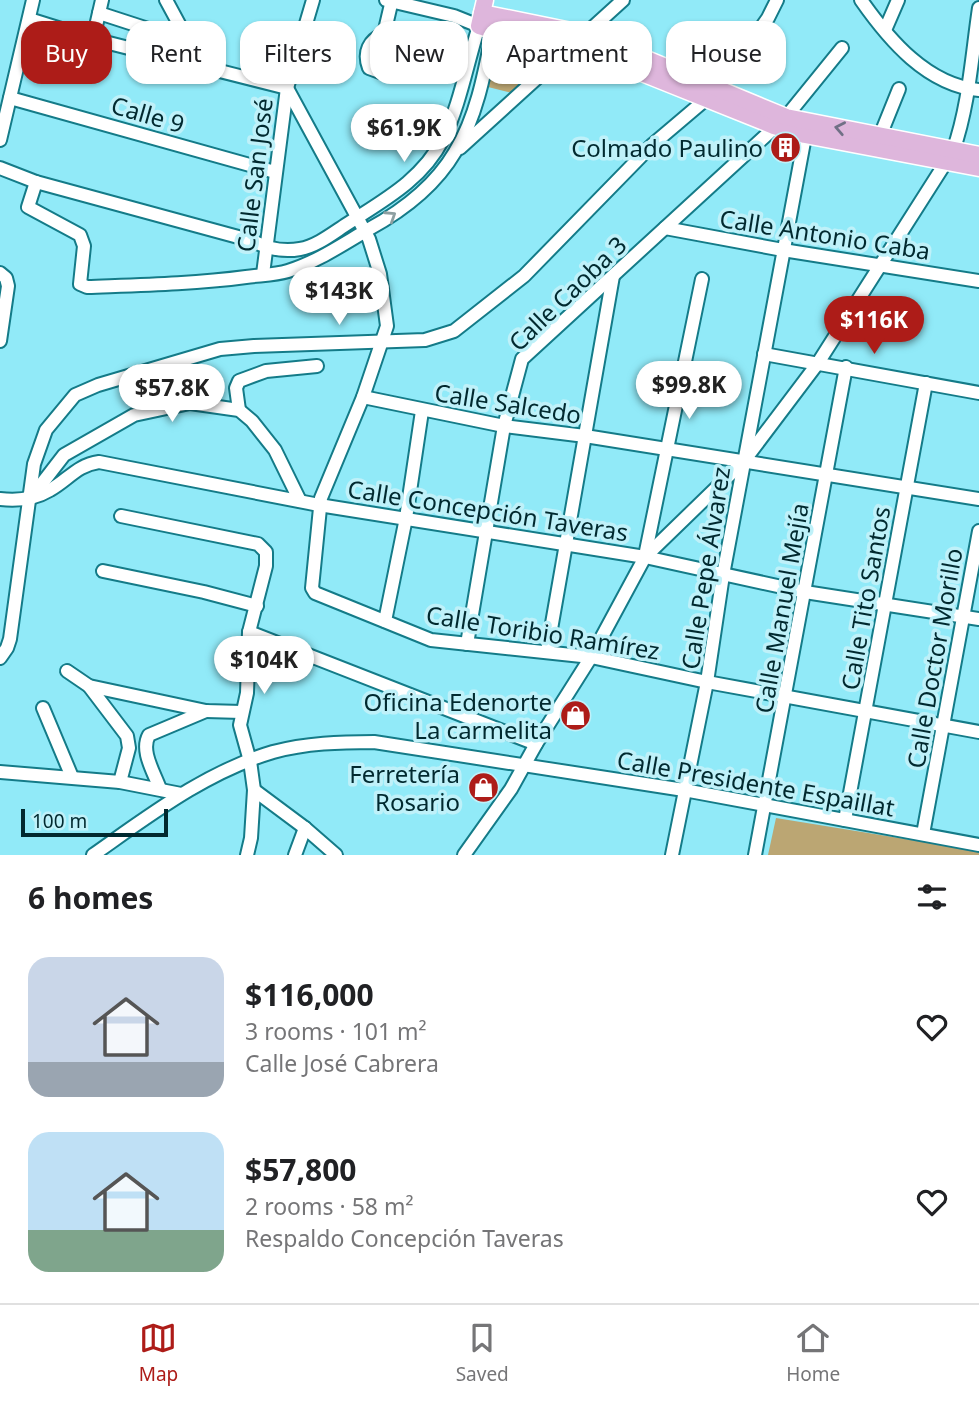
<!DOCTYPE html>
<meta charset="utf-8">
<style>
:root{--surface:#fff;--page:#f2f2f2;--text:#202124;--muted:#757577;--line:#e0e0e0;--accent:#ad1c18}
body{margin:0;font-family:"Noto Sans",sans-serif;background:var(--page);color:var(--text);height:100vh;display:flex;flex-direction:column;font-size:26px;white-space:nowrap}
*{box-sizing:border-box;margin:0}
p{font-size:23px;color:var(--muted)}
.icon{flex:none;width:38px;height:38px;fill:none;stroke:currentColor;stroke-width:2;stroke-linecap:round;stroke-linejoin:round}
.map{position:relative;height:855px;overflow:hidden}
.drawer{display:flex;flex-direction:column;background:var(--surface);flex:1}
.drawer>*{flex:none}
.banner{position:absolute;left:21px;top:21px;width:938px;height:63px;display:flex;gap:14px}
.scale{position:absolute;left:21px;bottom:18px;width:147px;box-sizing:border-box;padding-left:7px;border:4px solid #01292f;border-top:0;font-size:19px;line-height:24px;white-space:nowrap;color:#01292f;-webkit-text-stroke:5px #bff1f9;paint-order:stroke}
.price{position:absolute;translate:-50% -60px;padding:0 16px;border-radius:24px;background:#fff;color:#222;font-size:23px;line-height:46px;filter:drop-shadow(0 2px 4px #0008)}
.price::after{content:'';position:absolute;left:50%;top:42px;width:21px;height:16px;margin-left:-10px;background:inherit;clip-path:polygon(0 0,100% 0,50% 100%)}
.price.current{background:var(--accent);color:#fff}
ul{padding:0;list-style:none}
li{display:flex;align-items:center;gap:21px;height:175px;padding:0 28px}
li span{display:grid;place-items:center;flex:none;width:196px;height:140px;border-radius:21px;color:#555}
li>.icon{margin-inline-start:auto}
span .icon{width:84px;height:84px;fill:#fffc;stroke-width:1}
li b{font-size:30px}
h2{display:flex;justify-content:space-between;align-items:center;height:84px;padding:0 28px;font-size:30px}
.chip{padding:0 24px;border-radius:21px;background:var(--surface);box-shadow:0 2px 5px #0004;font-size:24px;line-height:63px}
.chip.current{background:var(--accent);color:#fff}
.tab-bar{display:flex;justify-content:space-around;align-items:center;height:98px;border-top:2px solid var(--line);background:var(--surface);font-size:19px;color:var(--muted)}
.tab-bar a{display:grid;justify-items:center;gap:4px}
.tab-bar .current{color:var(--accent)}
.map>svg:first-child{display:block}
</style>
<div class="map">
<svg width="979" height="855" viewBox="0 0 979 855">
<rect width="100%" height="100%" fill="#91eaf8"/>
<g fill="#bba673">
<polygon points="499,40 528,46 516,94 488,87"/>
<polygon points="776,818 979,851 979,855 768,855"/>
</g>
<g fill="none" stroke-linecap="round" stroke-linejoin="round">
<defs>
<g id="minor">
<polyline points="166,0 179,24 179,59"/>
<path d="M 861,0 C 889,40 927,85 979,90"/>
<polyline points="99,13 179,39"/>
<polyline points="29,19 93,39 287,88 369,239 380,274 387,326 363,397 321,498 312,588 315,593 431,640 591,657 707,682 979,732"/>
<polyline points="885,30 898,0"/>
<path d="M 384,34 L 391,39 C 392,51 390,65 380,72 L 369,68 C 363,52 369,40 384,34 L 392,0"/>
<polyline points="93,39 102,0"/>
<polyline points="10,98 275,172"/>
<polyline points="880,136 899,89"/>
<polyline points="0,140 33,0"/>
<polyline points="460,148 623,0"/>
<path d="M 0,168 L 36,182 L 253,241 C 268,249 283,252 300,249 C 317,246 333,233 347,224 C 384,200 422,180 443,139 C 460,105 467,63 479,26 L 454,16 L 386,0"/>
<path d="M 36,182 L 28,207 L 80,235 L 84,246 L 80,284 L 87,287 C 140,285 193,284 246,277 C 260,275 275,275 288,271 C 317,262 343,244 369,229 C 402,211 435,186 455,152 C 477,116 485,71 493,30"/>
<polyline points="665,228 783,250 979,281"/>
<polyline points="0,273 6,278 8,286 0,341"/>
<polyline points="263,274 287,88 313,0"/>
<polyline points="764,354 979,393"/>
<polyline points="363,397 504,426 585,436 979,499"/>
<polyline points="239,410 236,388 239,381 266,371 317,366"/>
<path d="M 0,499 C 17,501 35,499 50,490 C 68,480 77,465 99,462 L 319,505 L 645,557 L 805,592 L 979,619"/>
<polyline points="30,499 64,455 134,415 190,403 239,410 252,421 275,450 300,501"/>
<polyline points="121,516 258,544 266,552 266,566 249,632 247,693 240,725 250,761 254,790 251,838 247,855"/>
<polyline points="645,556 702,279"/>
<polyline points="103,571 204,592 257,606"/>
<polyline points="385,621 406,518 422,411"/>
<polyline points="249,632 536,744"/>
<polyline points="467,644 504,426 522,359 786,117 842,48"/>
<polyline points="547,652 613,276"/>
<polyline points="0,658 7,648 10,639 34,464 46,430 75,395 98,385 220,349 254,346 425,340 454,331 524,276 652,145 718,89 768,18 777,0"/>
<polyline points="67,671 89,686 206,711 242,712"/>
<polyline points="89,686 127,736 129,748 120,782"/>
<polyline points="43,708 72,777"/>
<polyline points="0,772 120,782 181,794"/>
<path d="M 160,789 C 154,772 140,751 149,735 L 206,711"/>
<polyline points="254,790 305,828 336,855"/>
<polyline points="845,820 926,383"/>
<polyline points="923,834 979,531"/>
<path d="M 93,855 C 150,815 206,772 273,752 C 306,743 341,742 374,742 L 684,790 L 979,845"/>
<polyline points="295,855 305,828"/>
<path d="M 464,855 L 511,789 L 536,744 L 591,657 L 645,557 L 744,461 L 818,363 L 953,151 C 969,106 972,55 979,8"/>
<polyline points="672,855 707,682 723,575 807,126"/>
<polyline points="755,855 846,367"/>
</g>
<g id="major">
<polyline points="485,0 479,26 521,38 592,50 632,69 774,126 805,135 979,168"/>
<polyline points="482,13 586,34 786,117 979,155"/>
</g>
</defs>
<use href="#minor" stroke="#147b88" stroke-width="16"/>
<use href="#major" stroke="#fff" stroke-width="19"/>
<use href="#minor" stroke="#fff" stroke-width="12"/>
<use href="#major" stroke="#deb6dc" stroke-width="16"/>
</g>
<defs><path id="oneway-chevron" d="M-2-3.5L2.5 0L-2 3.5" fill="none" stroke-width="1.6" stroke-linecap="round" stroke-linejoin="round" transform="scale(1.75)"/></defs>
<use stroke="#707086" href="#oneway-chevron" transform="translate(840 128) rotate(-169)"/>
<use stroke="#8d9fa1" href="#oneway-chevron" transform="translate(391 216) rotate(-33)"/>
<defs>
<symbol id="building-disc" viewBox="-11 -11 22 22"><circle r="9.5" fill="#ad1c18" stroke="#bff1f9"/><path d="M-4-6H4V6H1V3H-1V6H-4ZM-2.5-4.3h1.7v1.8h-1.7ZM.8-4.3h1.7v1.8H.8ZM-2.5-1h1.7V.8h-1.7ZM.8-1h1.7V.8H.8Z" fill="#fff"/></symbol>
<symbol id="shop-disc" viewBox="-11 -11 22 22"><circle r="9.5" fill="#ad1c18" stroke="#bff1f9"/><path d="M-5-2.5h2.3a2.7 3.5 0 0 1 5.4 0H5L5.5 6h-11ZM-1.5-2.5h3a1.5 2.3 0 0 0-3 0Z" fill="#fff"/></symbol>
</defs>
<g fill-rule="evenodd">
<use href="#building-disc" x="768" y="130" width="35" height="35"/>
<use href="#shop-disc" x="558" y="698" width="35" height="35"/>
<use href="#shop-disc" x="466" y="770" width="35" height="35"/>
</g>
<g text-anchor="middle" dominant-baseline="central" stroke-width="7" stroke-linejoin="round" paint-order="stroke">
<g font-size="24" fill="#01292f" stroke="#bff1f9">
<text transform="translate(148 114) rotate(16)">Calle 9</text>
<text transform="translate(254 175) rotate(-83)">Calle San José</text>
<text transform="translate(825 234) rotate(9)">Calle Antonio Caba</text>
<text transform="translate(567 293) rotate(-44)">Calle Caoba 3</text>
<text transform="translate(508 403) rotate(9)">Calle Salcedo</text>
<text transform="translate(488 510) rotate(9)">Calle Concepción Taveras</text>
<text transform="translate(705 568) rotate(-81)">Calle Pepe Álvarez</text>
<text transform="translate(865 598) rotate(-80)">Calle Tito Santos</text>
<text transform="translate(781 608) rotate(-80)">Calle Manuel Mejía</text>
<text transform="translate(543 632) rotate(9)">Calle Toribio Ramírez</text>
<text transform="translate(934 658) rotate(-80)">Calle Doctor Morillo</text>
<text transform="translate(756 783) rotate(10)">Calle Presidente Espaillat</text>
</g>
<g font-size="24" fill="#01292f" stroke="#bff1f9" text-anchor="end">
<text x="763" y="147">Colmado Paulino</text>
<text x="552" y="701">Oficina Edenorte<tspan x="552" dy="28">La carmelita</tspan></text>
<text x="460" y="773">Ferretería<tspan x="460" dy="28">Rosario</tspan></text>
</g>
</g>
</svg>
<div class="scale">100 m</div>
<b class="price" style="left:404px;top:164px">$61.9K</b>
<b class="price" style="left:339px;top:327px">$143K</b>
<b class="price current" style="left:874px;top:356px">$116K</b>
<b class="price" style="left:689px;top:421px">$99.8K</b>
<b class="price" style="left:172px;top:424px">$57.8K</b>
<b class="price" style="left:264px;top:696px">$104K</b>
<div class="banner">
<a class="chip current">Buy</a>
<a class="chip">Rent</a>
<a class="chip">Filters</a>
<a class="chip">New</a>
<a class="chip">Apartment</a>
<a class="chip">House</a>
</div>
</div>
<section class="drawer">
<h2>6 homes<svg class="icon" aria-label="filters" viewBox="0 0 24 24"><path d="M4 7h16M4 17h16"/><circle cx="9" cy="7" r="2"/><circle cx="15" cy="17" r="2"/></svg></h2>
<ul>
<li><span style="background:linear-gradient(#c9d6e8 75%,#9aa5b1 0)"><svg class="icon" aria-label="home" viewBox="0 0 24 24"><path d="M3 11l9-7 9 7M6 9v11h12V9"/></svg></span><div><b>$116,000</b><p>3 rooms · 101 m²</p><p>Calle José Cabrera</p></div><svg class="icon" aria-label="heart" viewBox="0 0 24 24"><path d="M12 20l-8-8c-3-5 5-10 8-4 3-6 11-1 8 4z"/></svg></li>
<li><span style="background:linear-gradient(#bfe0f5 70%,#7fa58c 0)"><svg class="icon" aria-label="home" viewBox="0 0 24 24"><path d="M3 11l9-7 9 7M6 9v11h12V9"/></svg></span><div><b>$57,800</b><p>2 rooms · 58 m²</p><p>Respaldo Concepción Taveras</p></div><svg class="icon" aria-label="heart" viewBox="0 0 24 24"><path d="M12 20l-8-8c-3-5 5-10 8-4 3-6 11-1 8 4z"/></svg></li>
</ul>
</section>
<nav class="tab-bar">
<a class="current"><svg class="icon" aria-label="map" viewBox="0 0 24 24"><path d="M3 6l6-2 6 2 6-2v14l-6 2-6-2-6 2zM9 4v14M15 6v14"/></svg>Map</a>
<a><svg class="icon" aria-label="saved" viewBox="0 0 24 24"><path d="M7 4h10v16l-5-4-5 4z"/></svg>Saved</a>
<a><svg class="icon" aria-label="home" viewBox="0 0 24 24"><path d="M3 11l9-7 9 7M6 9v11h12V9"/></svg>Home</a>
</nav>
